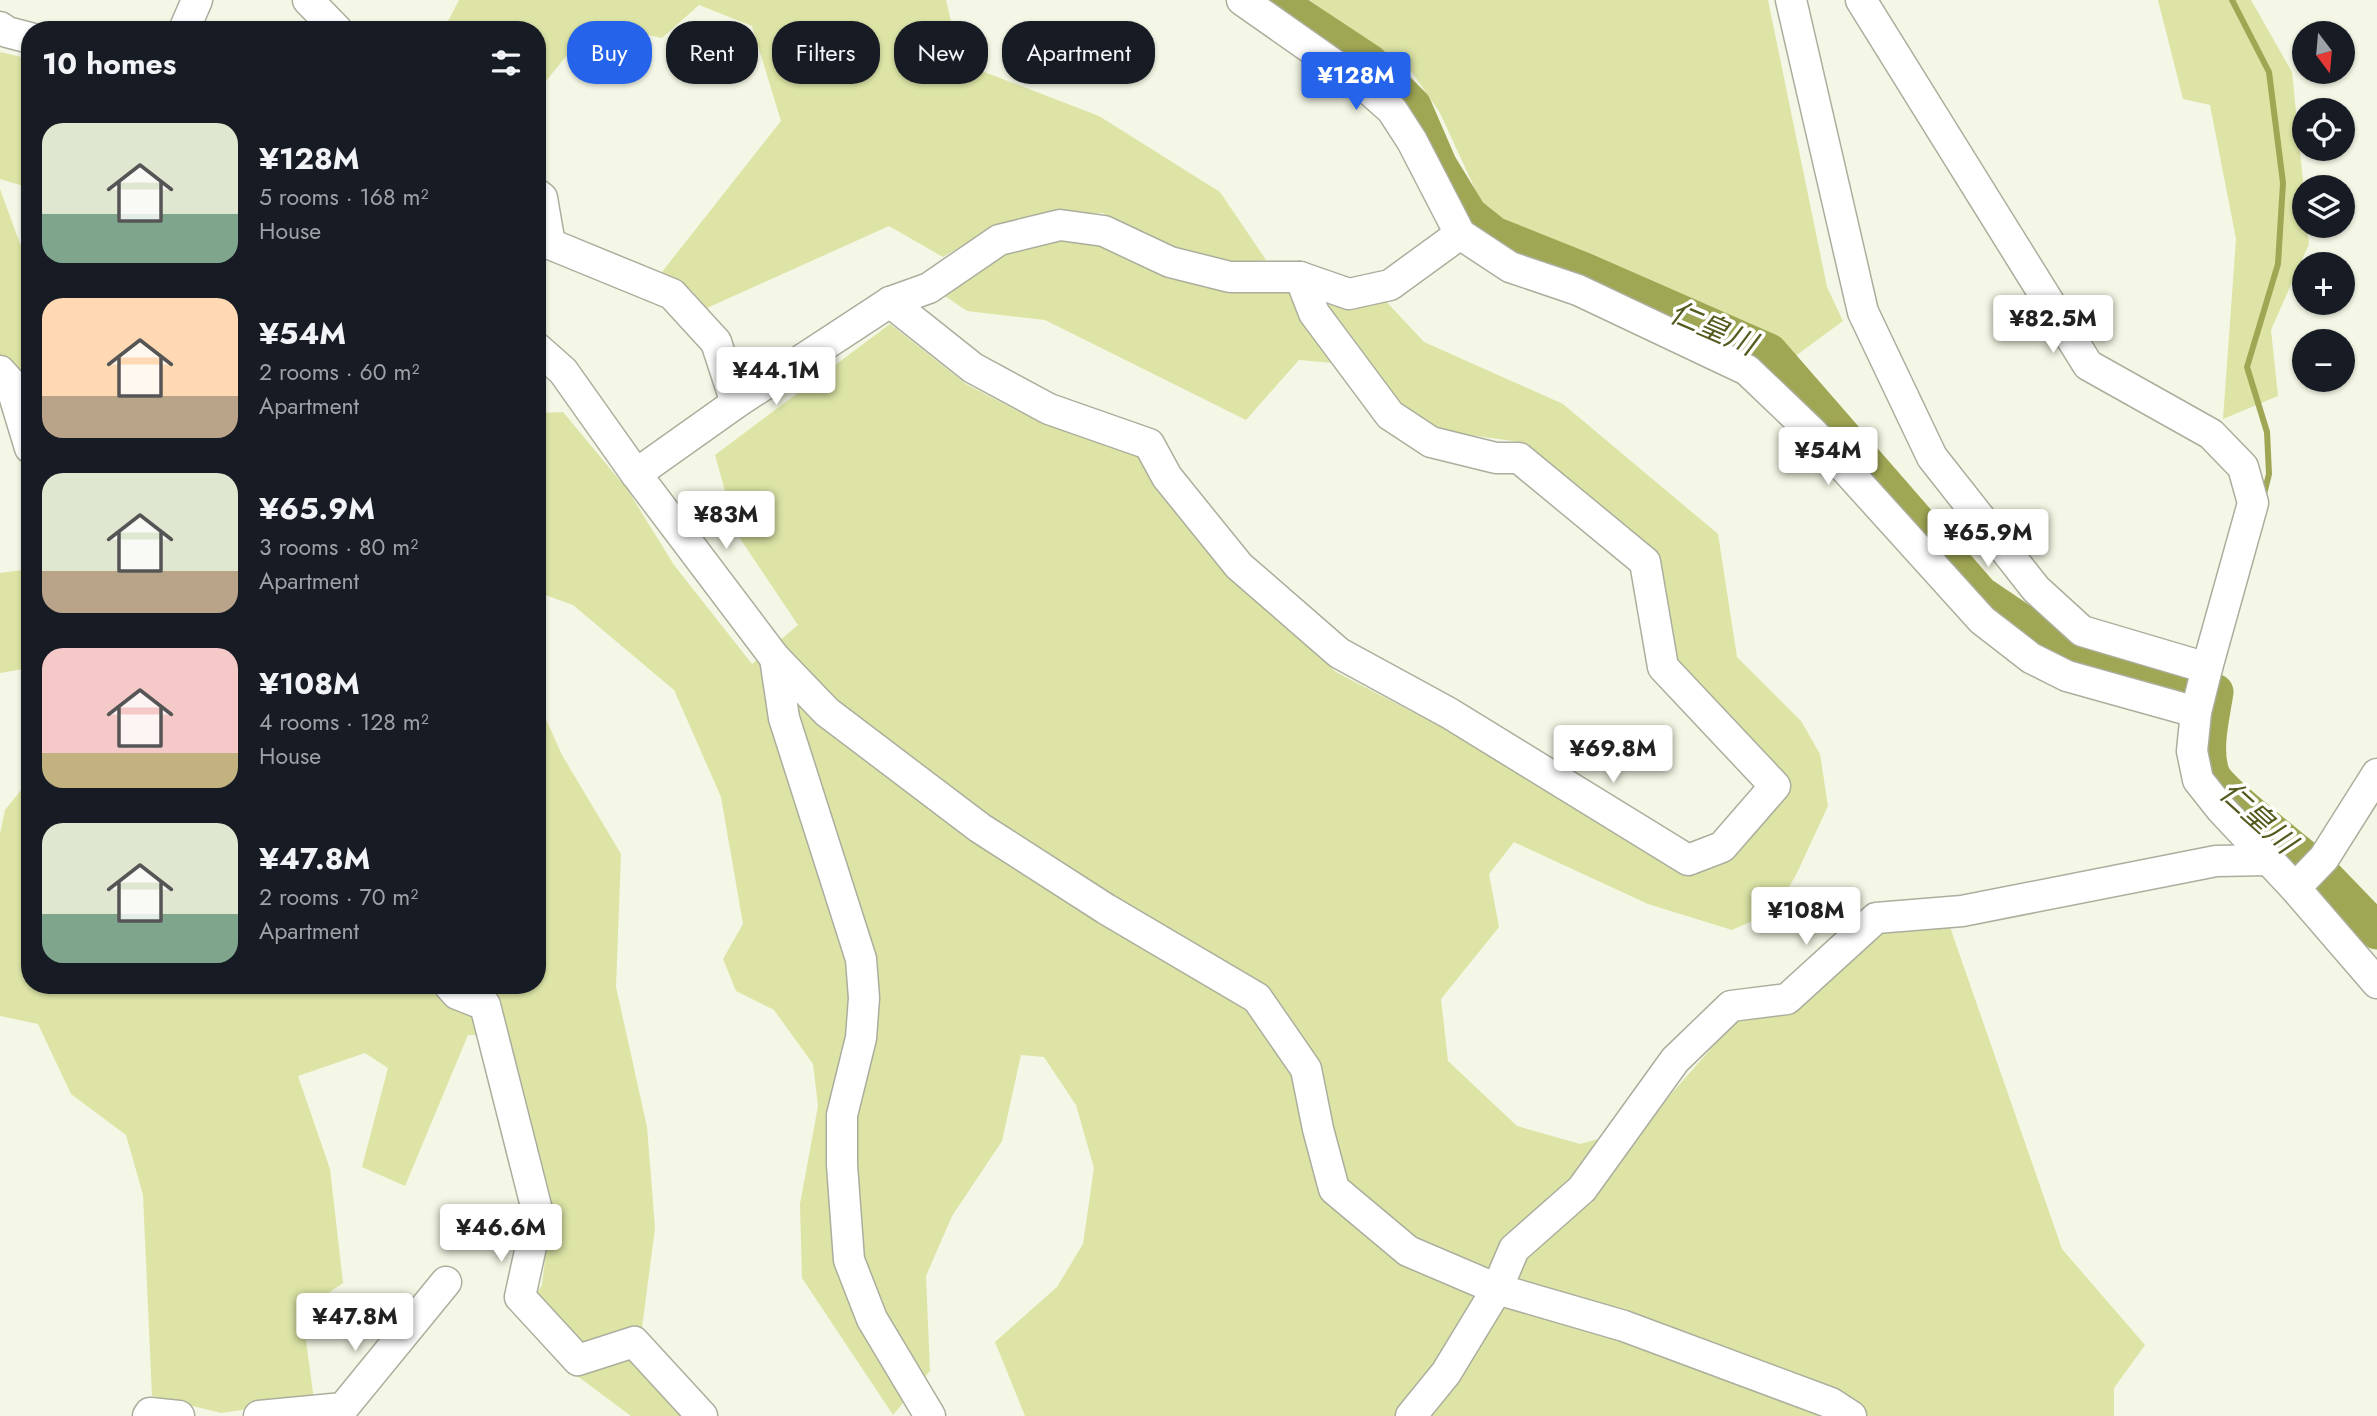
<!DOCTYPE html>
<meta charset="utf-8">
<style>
:root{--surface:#171b24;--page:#242831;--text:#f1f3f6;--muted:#9ea1a6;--accent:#2563eb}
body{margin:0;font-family:Jost,"Noto Sans JP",sans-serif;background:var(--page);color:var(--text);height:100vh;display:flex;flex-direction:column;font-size:26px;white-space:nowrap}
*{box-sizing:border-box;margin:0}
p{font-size:23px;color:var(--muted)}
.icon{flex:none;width:38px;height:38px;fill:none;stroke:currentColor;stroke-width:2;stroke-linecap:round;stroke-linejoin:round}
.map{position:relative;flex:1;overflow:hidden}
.details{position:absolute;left:21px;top:21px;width:525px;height:973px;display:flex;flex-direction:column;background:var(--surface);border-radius:28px;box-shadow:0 2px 5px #0004}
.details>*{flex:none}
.hud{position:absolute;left:567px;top:21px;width:665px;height:63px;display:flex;gap:14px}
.needle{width:46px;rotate:164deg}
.fabs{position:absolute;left:2292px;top:21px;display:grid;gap:14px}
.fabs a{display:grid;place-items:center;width:63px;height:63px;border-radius:50%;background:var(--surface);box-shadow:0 2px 5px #0004;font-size:35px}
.price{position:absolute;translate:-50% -60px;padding:0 16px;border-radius:7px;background:#fff;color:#222;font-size:23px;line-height:46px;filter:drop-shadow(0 2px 4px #0008)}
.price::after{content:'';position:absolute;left:50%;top:42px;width:21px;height:16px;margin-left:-10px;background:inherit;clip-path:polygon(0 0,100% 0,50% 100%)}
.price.current{background:var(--accent);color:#fff}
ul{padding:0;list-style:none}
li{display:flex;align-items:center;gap:21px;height:175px;padding:0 21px}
li span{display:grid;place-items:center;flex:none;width:196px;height:140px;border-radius:21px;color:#555}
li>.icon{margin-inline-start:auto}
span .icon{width:84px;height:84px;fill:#fffc;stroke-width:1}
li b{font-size:30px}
h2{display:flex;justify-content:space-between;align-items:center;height:84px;padding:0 21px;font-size:30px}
.tag{padding:0 24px;border-radius:28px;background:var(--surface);box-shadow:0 2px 5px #0004;font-size:24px;line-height:63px}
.tag.current{background:var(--accent);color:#fff}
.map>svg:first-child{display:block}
</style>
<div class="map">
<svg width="2377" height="1416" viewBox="0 0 2377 1416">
<rect width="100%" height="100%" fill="#f4f7e5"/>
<g fill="#dde4a6">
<polygon points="459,0 946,0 961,63 1099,116 1220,192 1266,260 1235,265 1172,254 1103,213 1057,214 997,225 943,257 889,226 707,308 690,289 658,277 781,121 752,26 699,5 662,38 593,23 542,86 537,83 537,30 454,30 446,25"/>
<polygon points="1309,0 1768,0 1827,287 1843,321 1794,357 1488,217 1440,113 1412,72"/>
<polygon points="2158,0 2251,0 2292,72 2305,201 2305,226 2307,226 2309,244 2271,330 2278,396 2223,419 2236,239 2210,105 2183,99"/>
<polygon points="0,52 30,59 30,188 0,179"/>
<polygon points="0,189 20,244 30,247 30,410 17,378 0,356"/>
<polygon points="1063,237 1381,296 1424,342 1563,404 1718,534 1737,657 1801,721 1820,754 1828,806 1796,875 1775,911 1732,930 1648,904 1514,842 1489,874 1499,927 1441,999 1448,1061 1517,1126 1580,1144 1642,1127 1738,1018 1796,1011 1883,931 1950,927 2062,1249 2145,1345 2114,1388 2114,1416 1025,1416 995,1342 1057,1287 1083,1244 1094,1168 1076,1105 1044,1057 1021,1055 1002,1141 952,1216 926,1276 930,1371 893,1415 802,1278 800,1204 818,1106 813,1064 774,1010 736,991 723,959 743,924 721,797 674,690 573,605 537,592 537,413 563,412 627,489 674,565 752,664 798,625 737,534 715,455 890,324 966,384 1035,420 1137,452 1157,491 1231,578 1336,672 1447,730 1685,876 1735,854 1788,783 1675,660 1657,562 1520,442 1455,433 1409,416 1333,363 1299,360 1246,420 1045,320 967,311 945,296 1001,252"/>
<polygon points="30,569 30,668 0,673 0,573"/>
<polygon points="537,699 562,755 621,854 616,987 647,1127 655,1228 642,1328 623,1339 691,1416 631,1416 576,1375 522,1318 542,1285 551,1209 509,1035 468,1035 405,1186 362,1167 388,1068 365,1053 298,1076 330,1169 343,1283 302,1311 314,1400 221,1413 152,1396 143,1195 126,1135 71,1094 38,1024 0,1016 0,834 5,810 30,779 30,985 537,985"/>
</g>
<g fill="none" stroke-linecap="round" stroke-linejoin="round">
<polyline stroke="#a0a754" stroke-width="6" points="2232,0 2269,72 2283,183 2278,264 2247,367 2267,432 2269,474 2263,498"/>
<g stroke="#a0a754" stroke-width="37">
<polyline points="1275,0 1370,63 1413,106 1439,166 1469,215 1494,235 1584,271 1769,352 1980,594 2061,649 2185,686"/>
<path d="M 2215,692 C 2211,718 2203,748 2211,773 C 2217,790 2286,843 2304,858"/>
<polyline points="2327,879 2377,931"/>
</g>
<defs>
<g id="minor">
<polyline points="308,0 337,30"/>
<polyline points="1242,0 1366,87 1392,110 1412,141 1460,234 1510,267 1578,290 1747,370 1813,433 1982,620 2031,658 2067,676 2196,712"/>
<polyline points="1791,0 1863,312 1932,457 2036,589 2082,631 2207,668 2196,712 2192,751 2198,780 2221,809 2295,888 2377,983"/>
<polyline points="1861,0 2088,365 2211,434 2243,467 2253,503 2207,668"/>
<polyline points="0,27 7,32 30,38"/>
<polyline points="184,30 197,0"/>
<polyline points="537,194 542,198 550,244 672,294 716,342 736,403"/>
<polyline points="890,302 973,368 1049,409 1149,444 1167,477 1239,566 1339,653 1449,713 1688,860 1722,847 1775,786 1663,667 1645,562 1519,458 1496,458 1431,442 1390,415 1314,313 1300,277"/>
<polyline points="537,348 563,371 636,474 775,658 827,712 980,828 1106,909 1257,998 1306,1069 1318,1129 1334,1189 1408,1251 1497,1289 1624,1326 1831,1403 1851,1416"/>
<polyline points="0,371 10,382 30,448"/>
<polyline points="636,474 736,403 890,302 929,288 999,240 1060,225 1104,231 1170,262 1230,277 1300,277 1349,294 1390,285 1460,234"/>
<polyline points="775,658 784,718 861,959 864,998 861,1038 842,1115 842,1165 849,1260 872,1319 930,1416"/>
<polyline points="2295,888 2324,858 2377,774"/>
<polyline points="449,985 457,994 485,1005 538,1214 520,1297 578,1360 634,1342 702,1416"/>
<polyline points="148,1416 150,1413 179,1416"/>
<polyline points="259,1416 343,1408 446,1282"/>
<polyline points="1411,1416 1446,1373 1497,1289 1514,1249 1582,1189 1675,1060 1731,1006 1787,999 1876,918 1962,911 2216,861 2269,860"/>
</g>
</defs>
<use href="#minor" stroke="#acae9d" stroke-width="33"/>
<use href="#minor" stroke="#fff" stroke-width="30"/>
</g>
<g text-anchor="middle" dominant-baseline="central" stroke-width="7" stroke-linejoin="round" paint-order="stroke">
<g font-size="30" font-style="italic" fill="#565a1e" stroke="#fff">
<text transform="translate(1713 328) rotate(23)">仁皇川</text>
<text transform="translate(2258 817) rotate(42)">仁皇川</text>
</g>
</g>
</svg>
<div class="fabs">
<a><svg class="needle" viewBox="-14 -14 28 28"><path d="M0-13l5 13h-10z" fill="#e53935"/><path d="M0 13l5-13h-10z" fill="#9ea1a6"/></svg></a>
<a><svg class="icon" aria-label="locate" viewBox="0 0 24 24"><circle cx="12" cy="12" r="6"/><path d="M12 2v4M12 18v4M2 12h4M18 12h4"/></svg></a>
<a><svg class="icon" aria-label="layers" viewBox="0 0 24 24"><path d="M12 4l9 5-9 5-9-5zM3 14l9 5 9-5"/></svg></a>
<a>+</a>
<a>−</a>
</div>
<b class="price current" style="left:1356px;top:112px">¥128M</b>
<b class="price" style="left:2053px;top:355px">¥82.5M</b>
<b class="price" style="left:776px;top:407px">¥44.1M</b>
<b class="price" style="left:1828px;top:487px">¥54M</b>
<b class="price" style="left:726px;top:551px">¥83M</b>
<b class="price" style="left:1988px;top:569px">¥65.9M</b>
<b class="price" style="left:1613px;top:785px">¥69.8M</b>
<b class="price" style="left:1806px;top:947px">¥108M</b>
<b class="price" style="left:501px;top:1264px">¥46.6M</b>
<b class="price" style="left:355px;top:1353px">¥47.8M</b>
<div class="hud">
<a class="tag current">Buy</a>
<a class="tag">Rent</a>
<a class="tag">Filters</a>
<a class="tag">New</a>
<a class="tag">Apartment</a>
</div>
<section class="details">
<h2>10 homes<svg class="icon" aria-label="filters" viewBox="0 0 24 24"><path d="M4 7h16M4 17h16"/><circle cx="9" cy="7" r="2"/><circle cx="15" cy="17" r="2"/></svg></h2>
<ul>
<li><span style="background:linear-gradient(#dfe7d0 65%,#7fa58c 0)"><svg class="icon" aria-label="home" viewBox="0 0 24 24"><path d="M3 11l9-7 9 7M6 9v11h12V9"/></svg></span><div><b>¥128M</b><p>5 rooms · 168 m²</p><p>House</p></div></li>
<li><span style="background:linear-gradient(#ffd9b3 70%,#b9a48a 0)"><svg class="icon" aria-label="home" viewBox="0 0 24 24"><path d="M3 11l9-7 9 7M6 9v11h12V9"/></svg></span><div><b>¥54M</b><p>2 rooms · 60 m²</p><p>Apartment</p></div></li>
<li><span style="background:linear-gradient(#dfe7d0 70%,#b9a48a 0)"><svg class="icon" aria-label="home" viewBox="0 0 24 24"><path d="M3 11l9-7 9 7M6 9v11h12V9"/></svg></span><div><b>¥65.9M</b><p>3 rooms · 80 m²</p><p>Apartment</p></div></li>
<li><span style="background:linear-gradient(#f6c9c9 75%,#c2b280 0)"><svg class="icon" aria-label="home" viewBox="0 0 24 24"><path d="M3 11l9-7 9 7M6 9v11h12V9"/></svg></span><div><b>¥108M</b><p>4 rooms · 128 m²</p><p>House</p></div></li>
<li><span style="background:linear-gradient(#dfe7d0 65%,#7fa58c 0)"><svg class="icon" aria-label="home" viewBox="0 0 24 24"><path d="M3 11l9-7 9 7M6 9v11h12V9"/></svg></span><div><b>¥47.8M</b><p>2 rooms · 70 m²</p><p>Apartment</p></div></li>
</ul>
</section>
</div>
